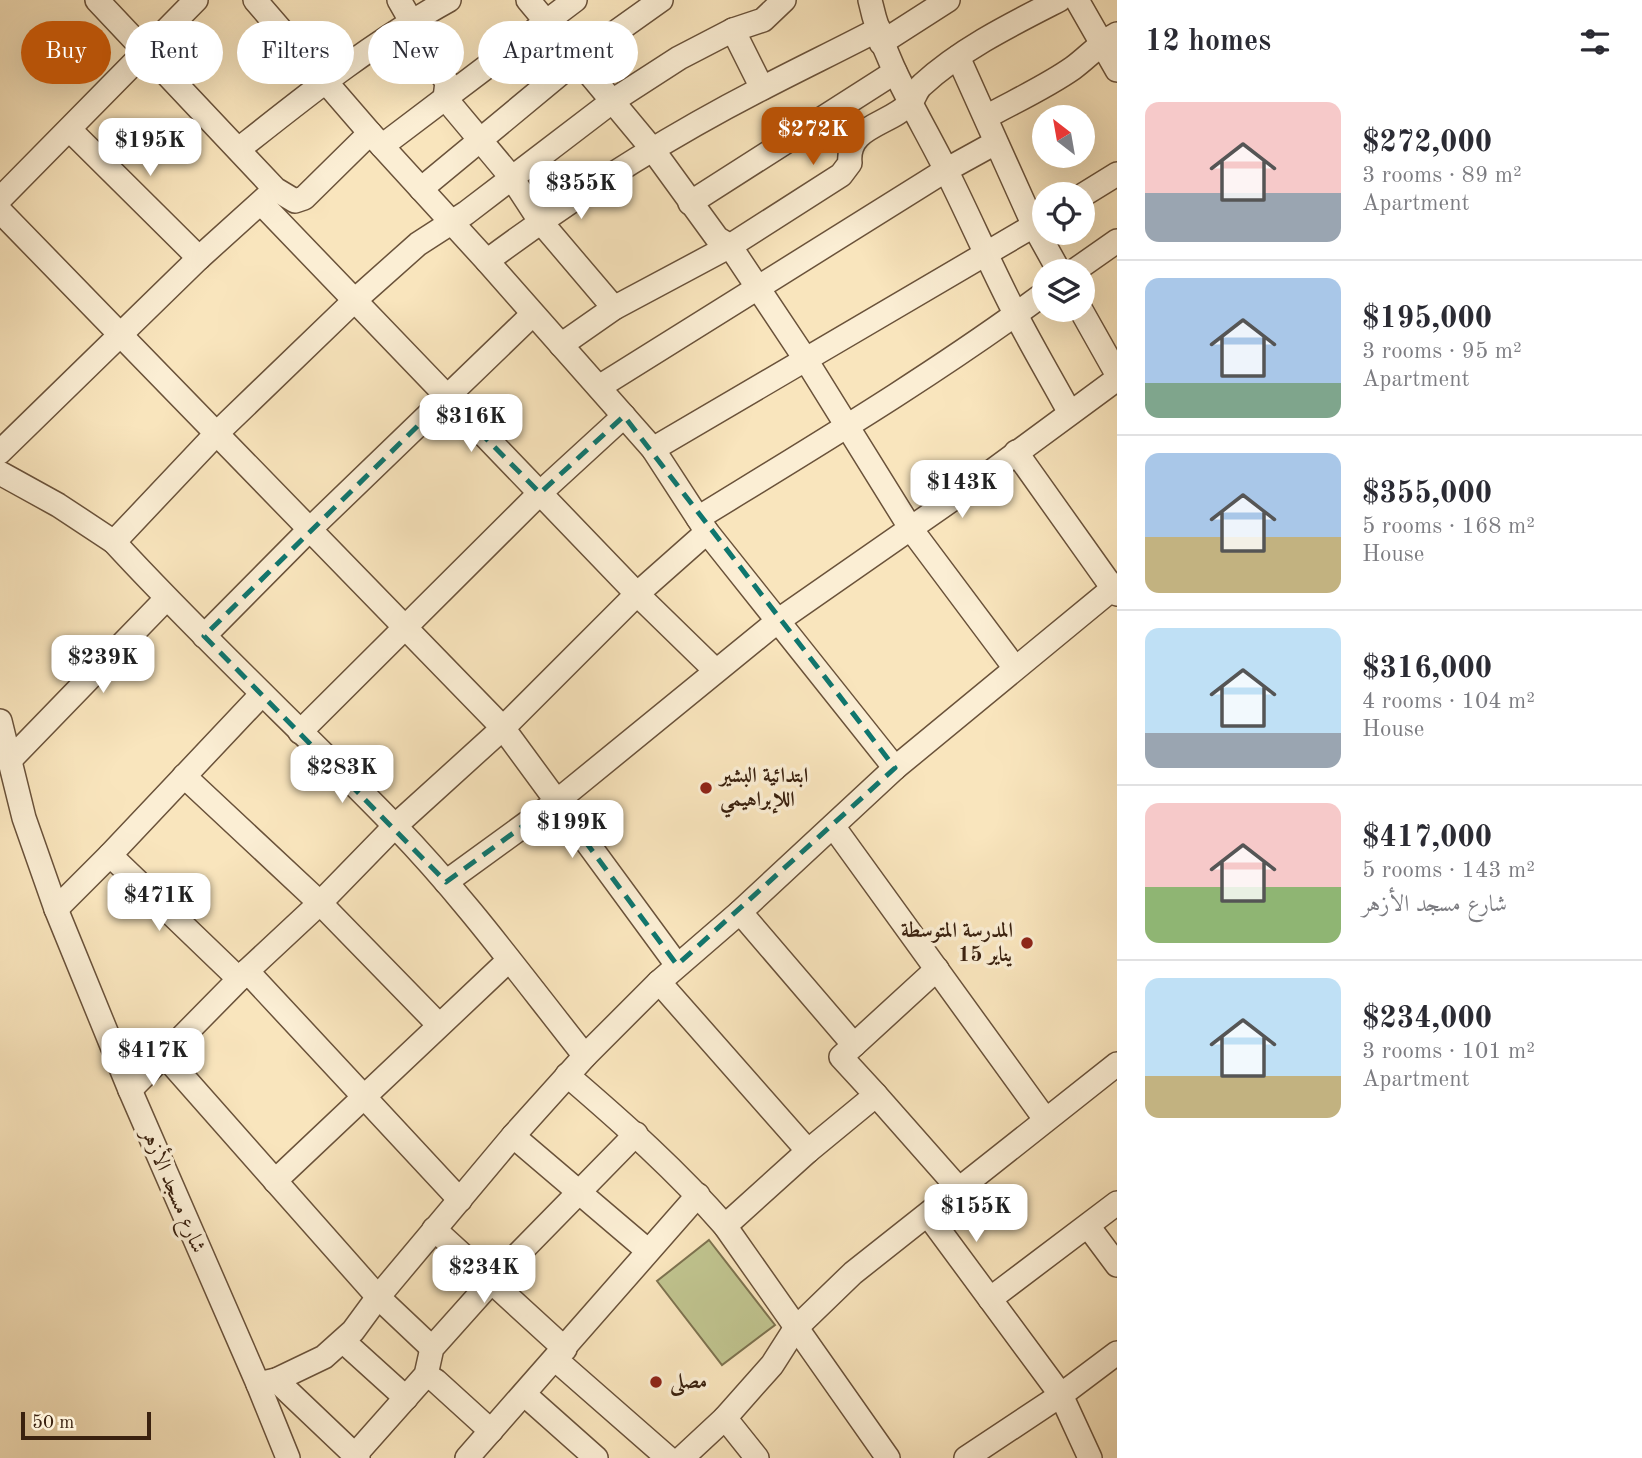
<!DOCTYPE html>
<meta charset="utf-8">
<style>
:root{--surface:#fff;--page:#f7f7f7;--text:#2b2b33;--muted:#7c7c81;--line:#e1e1e2;--accent:#b45309}
body{margin:0;font-family:"Old Standard TT",Amiri,serif;background:var(--page);color:var(--text);height:100vh;display:flex;flex-direction:column;font-size:26px;white-space:nowrap}
*{box-sizing:border-box;margin:0}
p{font-size:23px;color:var(--muted)}
.icon{flex:none;width:38px;height:38px;fill:none;stroke:currentColor;stroke-width:2;stroke-linecap:round;stroke-linejoin:round}
.map{position:relative;flex:1;overflow:hidden}
.drawer{display:flex;flex-direction:column;background:var(--surface);width:525px}
.drawer>*{flex:none}
.hud{position:absolute;left:21px;top:21px;width:665px;height:63px;display:flex;gap:14px}
.needle{width:46px;rotate:329deg}
.controls{position:absolute;left:1032px;top:105px;display:grid;gap:14px}
.controls a{display:grid;place-items:center;width:63px;height:63px;border-radius:50%;background:var(--surface);box-shadow:0 7px 28px #0002;font-size:35px}
.scale{position:absolute;left:21px;bottom:18px;width:130px;box-sizing:border-box;padding-left:7px;border:4px solid #3a210f;border-top:0;font-size:19px;line-height:24px;white-space:nowrap;color:#3a210f;-webkit-text-stroke:5px #fbeed4;paint-order:stroke}
.price{position:absolute;translate:-50% -60px;padding:0 16px;border-radius:14px;background:#fff;color:#222;font-size:23px;line-height:46px;filter:drop-shadow(0 2px 4px #0008)}
.price::after{content:'';position:absolute;left:50%;top:42px;width:21px;height:16px;margin-left:-10px;background:inherit;clip-path:polygon(0 0,100% 0,50% 100%)}
.price.on{background:var(--accent);color:#fff}
ul{padding:0;list-style:none}
li{display:flex;align-items:center;gap:21px;height:175px;padding:0 28px}
li+li{border-top:2px solid var(--line)}
li span{display:grid;place-items:center;flex:none;width:196px;height:140px;border-radius:14px;color:#555}
li>.icon{margin-inline-start:auto}
span .icon{width:84px;height:84px;fill:#fffc;stroke-width:1}
li b{font-size:30px}
h2{display:flex;justify-content:space-between;align-items:center;height:84px;padding:0 28px;font-size:30px}
.chip{padding:0 24px;border-radius:32px;background:var(--surface);box-shadow:0 7px 28px #0002;font-size:24px;line-height:63px}
.chip.on{background:var(--accent);color:#fff}
main{display:flex;flex:1;min-height:0}
.map>svg:first-child{display:block}
</style>
<main>
<div class="map">
<svg width="1117" height="1458" viewBox="0 0 1117 1458">
<rect width="100%" height="100%" fill="#f9e5bd"/>
<filter id="stains"><feTurbulence type="fractalNoise" baseFrequency=".00286" numOctaves="4"/><feColorMatrix values="0 0 0 0 .2 0 0 0 0 .09 0 0 0 0 .02 0 0 0 .5 -.17"/></filter>
<radialGradient id="worn" r=".72"><stop offset=".6" stop-color="#630" stop-opacity="0"/><stop offset="1" stop-color="#630" stop-opacity=".3"/></radialGradient>
<polygon fill="#c0c48f" stroke="#7d724f" stroke-width="2" points="709,1240 775,1325 722,1365 657,1281"/>
<g fill="none" stroke-linecap="round" stroke-linejoin="round">
<defs>
<g id="minor">
<polyline points="97,0 275,189 295,201 304,198 370,133"/>
<polyline points="255,0 370,133 487,261 653,449 707,532 895,768"/>
<polyline points="399,0 411,21 417,41 447,82 445,98 512,178 540,221 614,308"/>
<polyline points="528,0 653,150 717,238 730,246 806,360 911,529 1015,668"/>
<path d="M 870,0 C 883,61 918,114 946,170 C 970,218 991,267 1016,315 C 1033,348 1052,380 1070,413"/>
<polyline points="1077,0 1117,70"/>
<polyline points="733,30 762,88"/>
<polyline points="881,43 948,0"/>
<polyline points="958,57 1034,226 1059,271"/>
<path d="M 986,117 C 1015,101 1046,87 1073,68 C 1089,56 1100,43 1117,34"/>
<polyline points="70,130 199,258"/>
<polyline points="382,146 575,0"/>
<path d="M 239,149 C 306,96 373,42 449,0"/>
<polyline points="421,189 578,59 661,0"/>
<polyline points="1083,195 1117,174"/>
<polyline points="0,199 196,0"/>
<polyline points="261,203 637,594 715,670"/>
<polyline points="690,203 895,72"/>
<polyline points="0,211 503,728 677,965"/>
<path d="M 487,261 C 573,197 664,139 759,90 C 799,69 839,50 879,29"/>
<polyline points="1074,271 1117,241"/>
<polyline points="1081,310 1117,374"/>
<path d="M 561,345 L 614,308 L 730,246 L 841,175 L 850,163 C 846,126 890,125 910,103 C 915,98 916,90 922,85 C 961,49 1012,24 1059,0"/>
<polyline points="599,387 946,170 995,143"/>
<polyline points="653,449 1045,219"/>
<polyline points="0,452 199,258 271,193"/>
<polyline points="1016,452 1117,594"/>
<polyline points="0,473 58,505 114,542 217,433 354,301 418,244 466,213 614,100 679,58 733,30 763,20 784,0"/>
<path d="M 698,518 C 815,446 934,375 1045,293"/>
<path d="M 114,542 C 204,640 302,730 395,826 C 464,897 523,978 585,1056"/>
<polyline points="204,636 309,530 533,314"/>
<polyline points="0,721 24,818 56,909 130,1090 258,1384 288,1458"/>
<polyline points="300,732 540,493 624,416"/>
<polyline points="9,761 166,599"/>
<polyline points="184,776 320,903 439,1025"/>
<polyline points="833,826 1045,1119"/>
<polyline points="110,855 239,979"/>
<polyline points="446,882 556,802 779,620 980,480 1117,379"/>
<polyline points="56,909 110,855 262,694"/>
<polyline points="740,912 854,1045"/>
<polyline points="247,971 460,1200"/>
<polyline points="659,982 808,1151"/>
<polyline points="164,1055 378,1297 432,1348"/>
<path d="M 567,1075 C 623,1123 677,1171 725,1226 L 888,1458"/>
<polyline points="130,1090 247,971 320,903 395,826 503,728 637,594 707,532"/>
<polyline points="876,1095 959,1189"/>
<polyline points="513,1136 647,1250"/>
<polyline points="275,1181 509,960"/>
<polyline points="928,1215 1061,1395 1090,1458"/>
<polyline points="725,1226 808,1151 876,1095 841,1057 937,969"/>
<polyline points="1088,1226 1117,1265"/>
<polyline points="434,1229 565,1349"/>
<polyline points="990,1299 1117,1203"/>
<polyline points="343,1341 406,1398"/>
<polyline points="555,1359 668,1458"/>
<polyline points="426,1375 436,1381 491,1431"/>
<polyline points="276,1380 358,1458"/>
<polyline points="258,1384 276,1380 324,1357 353,1331 378,1297 513,1136 585,1056 659,982 740,912 895,768 1117,585"/>
<polyline points="524,1394 596,1458"/>
<polyline points="725,1418 757,1458"/>
<polyline points="355,1455 426,1375 432,1348 491,1282 636,1134"/>
<polyline points="467,1458 698,1195"/>
<polyline points="682,1458 725,1418 772,1365 795,1329 853,1273 1117,1064"/>
<polyline points="966,1458 1061,1395 1117,1353"/>
</g>
</defs>
<use href="#minor" stroke="#6a523a" stroke-width="26"/>
<use href="#minor" stroke="#fbeed4" stroke-width="23"/>
</g>
<path fill="none" stroke="#0f766e" stroke-width="5" stroke-dasharray="14 9" stroke-linejoin="round" d="M 446,398 L 540,493 L 624,416 L 895,768 L 677,965 L 556,802 L 446,882 L 204,636 Z"/>
<g fill="#8f2418" stroke="#fbeed4" stroke-width="2.5">
<circle cx="706" cy="788" r="7"/>
<circle cx="1027" cy="943" r="7"/>
<circle cx="656" cy="1382" r="7"/>
</g>
<g text-anchor="middle" dominant-baseline="central" stroke-width="7" stroke-linejoin="round" paint-order="stroke">
<g font-size="21" font-weight="bold" fill="#3a210f" stroke="#fbeed4" text-anchor="start">
<text x="720" y="776">ابتدائية البشير<tspan x="720" dy="24">اللإبراهيمي</tspan></text>
<text x="1013" y="931" text-anchor="end">المدرسة المتوسطة<tspan x="1013" dy="24">15 يناير</tspan></text>
<text x="670" y="1382">مصلى</text>
</g>
<g font-size="21" fill="#3a210f" stroke="#fbeed4">
<text transform="translate(173 1191) rotate(67)">شارع مسجد الأزهر</text>
</g>
</g>
<rect width="100%" height="100%" filter="url(#stains)"/>
<rect width="100%" height="100%" fill="url(#worn)"/>
</svg>
<div class="controls">
<a><svg class="needle" viewBox="-14 -14 28 28"><path d="M0-13l5 13h-10z" fill="#e53935"/><path d="M0 13l5-13h-10z" fill="#7c7c81"/></svg></a>
<a><svg class="icon" aria-label="locate" viewBox="0 0 24 24"><circle cx="12" cy="12" r="6"/><path d="M12 2v4M12 18v4M2 12h4M18 12h4"/></svg></a>
<a><svg class="icon" aria-label="layers" viewBox="0 0 24 24"><path d="M12 4l9 5-9 5-9-5zM3 14l9 5 9-5"/></svg></a>
</div>
<div class="scale">50 m</div>
<b class="price on" style="left:813px;top:167px">$272K</b>
<b class="price" style="left:150px;top:178px">$195K</b>
<b class="price" style="left:581px;top:221px">$355K</b>
<b class="price" style="left:471px;top:454px">$316K</b>
<b class="price" style="left:962px;top:520px">$143K</b>
<b class="price" style="left:103px;top:695px">$239K</b>
<b class="price" style="left:342px;top:805px">$283K</b>
<b class="price" style="left:572px;top:860px">$199K</b>
<b class="price" style="left:159px;top:933px">$471K</b>
<b class="price" style="left:153px;top:1088px">$417K</b>
<b class="price" style="left:976px;top:1244px">$155K</b>
<b class="price" style="left:484px;top:1305px">$234K</b>
<div class="hud">
<a class="chip on">Buy</a>
<a class="chip">Rent</a>
<a class="chip">Filters</a>
<a class="chip">New</a>
<a class="chip">Apartment</a>
</div>
</div>
<section class="drawer">
<h2>12 homes<svg class="icon" aria-label="filters" viewBox="0 0 24 24"><path d="M4 7h16M4 17h16"/><circle cx="9" cy="7" r="2"/><circle cx="15" cy="17" r="2"/></svg></h2>
<ul>
<li><span style="background:linear-gradient(#f6c9c9 65%,#9aa5b1 0)"><svg class="icon" aria-label="home" viewBox="0 0 24 24"><path d="M3 11l9-7 9 7M6 9v11h12V9"/></svg></span><div><b>$272,000</b><p>3 rooms · 89 m²</p><p>Apartment</p></div></li>
<li><span style="background:linear-gradient(#a9c7e8 75%,#7fa58c 0)"><svg class="icon" aria-label="home" viewBox="0 0 24 24"><path d="M3 11l9-7 9 7M6 9v11h12V9"/></svg></span><div><b>$195,000</b><p>3 rooms · 95 m²</p><p>Apartment</p></div></li>
<li><span style="background:linear-gradient(#a9c7e8 60%,#c2b280 0)"><svg class="icon" aria-label="home" viewBox="0 0 24 24"><path d="M3 11l9-7 9 7M6 9v11h12V9"/></svg></span><div><b>$355,000</b><p>5 rooms · 168 m²</p><p>House</p></div></li>
<li><span style="background:linear-gradient(#bfe0f5 75%,#9aa5b1 0)"><svg class="icon" aria-label="home" viewBox="0 0 24 24"><path d="M3 11l9-7 9 7M6 9v11h12V9"/></svg></span><div><b>$316,000</b><p>4 rooms · 104 m²</p><p>House</p></div></li>
<li><span style="background:linear-gradient(#f6c9c9 60%,#8fb573 0)"><svg class="icon" aria-label="home" viewBox="0 0 24 24"><path d="M3 11l9-7 9 7M6 9v11h12V9"/></svg></span><div><b>$417,000</b><p>5 rooms · 143 m²</p><p>شارع مسجد الأزهر</p></div></li>
<li><span style="background:linear-gradient(#bfe0f5 70%,#c2b280 0)"><svg class="icon" aria-label="home" viewBox="0 0 24 24"><path d="M3 11l9-7 9 7M6 9v11h12V9"/></svg></span><div><b>$234,000</b><p>3 rooms · 101 m²</p><p>Apartment</p></div></li>
</ul>
</section>
</main>
